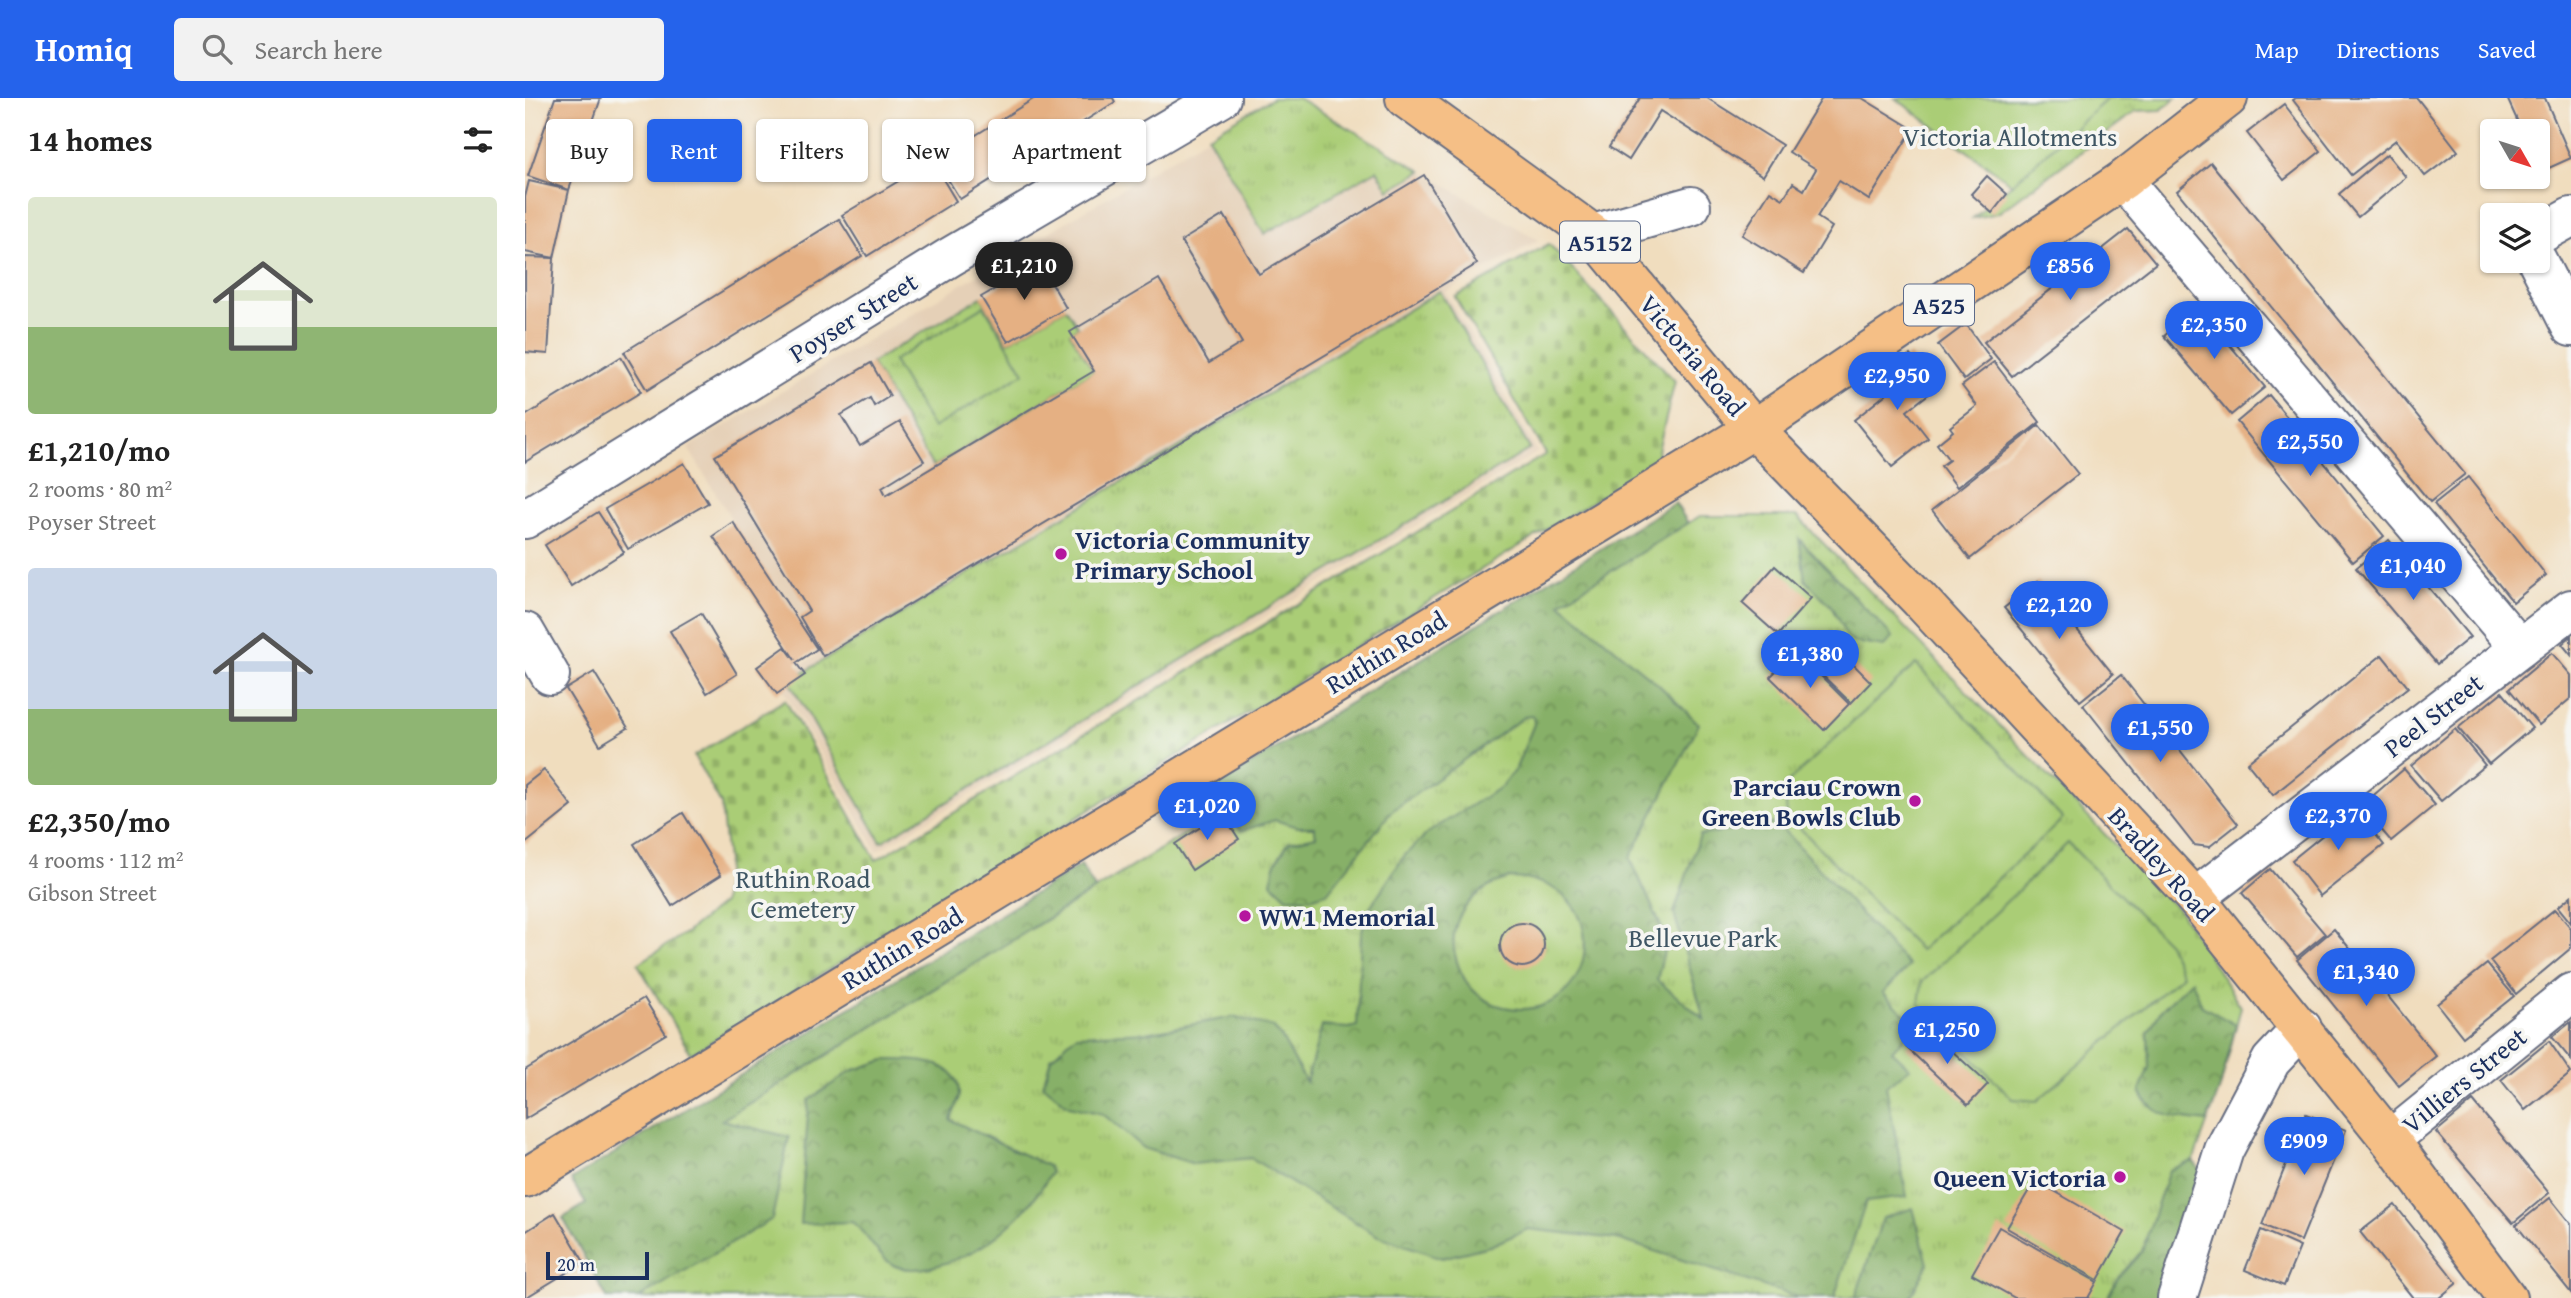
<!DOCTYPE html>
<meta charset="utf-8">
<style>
:root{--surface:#fff;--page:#f2f2f2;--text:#222;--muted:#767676;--accent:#2563eb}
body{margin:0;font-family:"Gentium Book Plus",serif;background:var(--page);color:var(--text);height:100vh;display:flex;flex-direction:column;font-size:26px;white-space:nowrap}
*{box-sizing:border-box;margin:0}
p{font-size:23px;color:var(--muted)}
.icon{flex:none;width:38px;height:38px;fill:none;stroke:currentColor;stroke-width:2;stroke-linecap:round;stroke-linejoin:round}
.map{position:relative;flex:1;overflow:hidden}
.panel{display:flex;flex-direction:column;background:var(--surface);width:525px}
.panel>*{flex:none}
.guide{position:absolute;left:21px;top:21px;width:665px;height:63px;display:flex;gap:14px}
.needle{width:46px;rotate:129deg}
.controls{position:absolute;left:1955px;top:21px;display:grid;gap:14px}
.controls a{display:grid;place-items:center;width:70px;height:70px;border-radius:7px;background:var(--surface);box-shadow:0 2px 5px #0004;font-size:35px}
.scale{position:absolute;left:21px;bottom:18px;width:103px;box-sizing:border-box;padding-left:7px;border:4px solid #1b2f5e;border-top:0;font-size:19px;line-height:24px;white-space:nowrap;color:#1b2f5e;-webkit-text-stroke:5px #f6f6f2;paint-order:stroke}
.price{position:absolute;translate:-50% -60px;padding:0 16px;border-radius:24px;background:var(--accent);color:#fff;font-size:23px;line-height:46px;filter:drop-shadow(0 2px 4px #0008)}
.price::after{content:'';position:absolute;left:50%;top:42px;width:21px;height:16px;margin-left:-10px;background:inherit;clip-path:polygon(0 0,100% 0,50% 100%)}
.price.on{background:#222;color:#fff}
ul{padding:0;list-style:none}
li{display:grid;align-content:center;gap:14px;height:371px;padding:0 28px}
li span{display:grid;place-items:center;height:217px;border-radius:7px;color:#555}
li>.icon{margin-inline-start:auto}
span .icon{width:126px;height:126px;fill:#fffc;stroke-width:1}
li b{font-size:30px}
h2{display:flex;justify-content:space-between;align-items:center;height:84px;padding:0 28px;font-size:30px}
.chip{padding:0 24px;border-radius:7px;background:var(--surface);box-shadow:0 2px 5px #0004;font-size:24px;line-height:63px}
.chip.on{background:var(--accent);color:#fff}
header{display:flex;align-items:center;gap:42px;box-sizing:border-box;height:98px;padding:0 35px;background:var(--accent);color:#fff}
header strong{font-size:33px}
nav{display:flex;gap:38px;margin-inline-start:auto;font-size:24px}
.search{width:490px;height:63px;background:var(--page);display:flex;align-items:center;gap:18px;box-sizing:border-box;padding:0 24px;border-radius:7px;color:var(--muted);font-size:26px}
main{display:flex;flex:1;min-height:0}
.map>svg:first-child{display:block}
</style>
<header>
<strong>Homiq</strong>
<div class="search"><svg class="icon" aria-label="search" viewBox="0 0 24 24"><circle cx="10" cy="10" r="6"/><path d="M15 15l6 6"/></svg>Search here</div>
<nav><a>Map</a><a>Directions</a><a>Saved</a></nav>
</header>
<main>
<section class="panel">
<h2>14 homes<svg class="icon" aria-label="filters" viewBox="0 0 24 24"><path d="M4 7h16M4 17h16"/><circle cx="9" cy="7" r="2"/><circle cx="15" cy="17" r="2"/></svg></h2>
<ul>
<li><span style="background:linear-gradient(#dfe7d0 60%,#8fb573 0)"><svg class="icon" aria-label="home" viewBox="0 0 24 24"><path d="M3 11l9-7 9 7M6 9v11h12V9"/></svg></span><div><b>£1,210/mo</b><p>2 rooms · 80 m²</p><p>Poyser Street</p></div></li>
<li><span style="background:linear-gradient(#c9d6e8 65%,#8fb573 0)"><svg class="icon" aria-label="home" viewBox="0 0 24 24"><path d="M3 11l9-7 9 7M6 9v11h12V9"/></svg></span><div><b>£2,350/mo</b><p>4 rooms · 112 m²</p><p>Gibson Street</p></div></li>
</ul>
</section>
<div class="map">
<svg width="2046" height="1200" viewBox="0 0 2046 1200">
<defs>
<pattern id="grass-tufts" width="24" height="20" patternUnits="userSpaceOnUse" patternTransform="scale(1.75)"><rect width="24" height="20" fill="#aacd76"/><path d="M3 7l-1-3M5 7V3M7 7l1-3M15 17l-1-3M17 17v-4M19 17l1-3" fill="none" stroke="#92b068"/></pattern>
<pattern id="forest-crowns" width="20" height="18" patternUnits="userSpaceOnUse" patternTransform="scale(1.75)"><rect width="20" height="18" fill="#87b067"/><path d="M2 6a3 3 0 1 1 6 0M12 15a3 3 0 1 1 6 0" fill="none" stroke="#6e9058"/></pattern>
<pattern id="cemetery-stones" width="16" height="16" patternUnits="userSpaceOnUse" patternTransform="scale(1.75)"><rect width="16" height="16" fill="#aacd76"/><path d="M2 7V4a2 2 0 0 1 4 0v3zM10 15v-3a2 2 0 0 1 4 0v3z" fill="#92b068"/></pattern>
</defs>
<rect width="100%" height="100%" fill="#f6f6f2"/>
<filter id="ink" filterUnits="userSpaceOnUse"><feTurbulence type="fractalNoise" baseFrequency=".0143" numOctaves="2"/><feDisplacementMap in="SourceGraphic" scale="14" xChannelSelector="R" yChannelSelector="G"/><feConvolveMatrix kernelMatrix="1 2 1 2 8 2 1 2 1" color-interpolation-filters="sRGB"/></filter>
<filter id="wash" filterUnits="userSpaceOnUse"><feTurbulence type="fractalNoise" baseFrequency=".00686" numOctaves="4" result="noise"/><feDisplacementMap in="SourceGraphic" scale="28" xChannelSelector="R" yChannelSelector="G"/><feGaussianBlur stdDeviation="1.57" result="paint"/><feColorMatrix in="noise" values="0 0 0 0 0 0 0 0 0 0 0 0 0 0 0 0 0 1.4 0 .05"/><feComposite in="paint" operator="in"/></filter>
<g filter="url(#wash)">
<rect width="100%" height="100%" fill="#f0ddbe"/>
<polygon fill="#e5d0b7" points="748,0 773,0 1013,142 921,194 1013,354 352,753 252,581 291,558 163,350"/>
<g fill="url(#grass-tufts)" stroke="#627e6a" stroke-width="2">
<polygon points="748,0 773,0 897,73 864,92 852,72 739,136 683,38"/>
<polygon points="1583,0 1651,0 1636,12 1611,13 1473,115 1448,120"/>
<polygon points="915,193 1005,351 356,744 264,583"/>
<polygon points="456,199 483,244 541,210 553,229 545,235 569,273 408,369 346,265"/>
<polygon points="1175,418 1272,418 1656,815 1716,909 1695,990 1618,1200 82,1200 38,1120"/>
</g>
<g fill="url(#forest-crowns)" stroke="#517062" stroke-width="2" fill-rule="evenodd">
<path d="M 1150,405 L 1163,425 L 1035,505 L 1134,587 L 1174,626 L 1105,760 L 1142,841 L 1132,882 L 1179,921 L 1149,815 L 1175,737 L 1252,725 L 1384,868 L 1358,895 L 1391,927 L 1367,953 L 1385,970 L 1361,988 L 1382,1099 L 1341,1104 L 1309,1200 L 1275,1200 L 1092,1141 L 1003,1131 L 965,1148 L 917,1160 L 853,1138 L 726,1060 L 669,1066 L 618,1050 L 578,1016 L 544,1008 L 518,987 L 526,960 L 551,937 L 626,934 L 708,919 L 748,929 L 757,940 L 781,984 L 797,928 L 824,930 L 832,928 L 836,836 L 843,812 L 880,757 L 904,734 L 977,688 L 991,670 L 1009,626 L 1008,618 L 999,619 L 867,713 L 802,795 L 785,800 L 762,799 L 746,784 L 751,764 L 764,744 L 791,738 L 789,729 L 772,729 L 750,722 L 716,733 L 687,690 ZM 984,780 C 1096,780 1075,929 979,909 C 963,906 946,894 938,878 C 914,832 939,795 984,780 Z"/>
<polygon points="1274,441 1368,539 1359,549 1328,544 1322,539 1306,508 1280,482"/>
<polygon points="556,767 570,791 197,1022 264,1039 247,1121 114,1200 82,1200 38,1120 61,1106 46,1082"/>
<path d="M 1667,882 L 1677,908 L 1711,927 L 1695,990 L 1682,1024 C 1655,1020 1627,1021 1615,993 L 1624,969 L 1623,934 L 1636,912 Z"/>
<path d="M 360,962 C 384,962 433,959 434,995 C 435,1003 428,1014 426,1022 L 523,1068 L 526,1075 C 499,1121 459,1157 406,1169 C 395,1172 378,1172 368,1167 C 350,1156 343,1136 327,1124 L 275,1126 L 284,1002 L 326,973 Z"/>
<polygon points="1668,1063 1677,1074 1635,1200 1582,1200 1592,1181 1617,1153 1644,1072"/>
<polygon points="1388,1110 1403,1166 1385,1200 1330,1200 1358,1120"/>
</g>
<polygon fill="url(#cemetery-stones)" stroke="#627e6a" stroke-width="2" points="1024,146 1150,283 1130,365 166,956 113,866 162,834 198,805 202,763 196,706 169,658 260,602 351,762 1021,356 930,199"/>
<g fill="#aacd76" stroke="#627e6a" stroke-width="2">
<polygon points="1370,0 1583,0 1487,86"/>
<polygon points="459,208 499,275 408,330 368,263"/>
<polygon points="1391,566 1538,721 1395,852 1262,717 1259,688"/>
<polygon points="1543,745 1643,845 1657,877 1512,1003 1488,1001 1394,906 1397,884"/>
</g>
<g id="blocks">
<g fill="#e5b083">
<polygon points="30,0 76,0 44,92 29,160 0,154 0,99 4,83 44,92 3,78"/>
<polygon points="510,0 588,0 590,4 435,101 411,62"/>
<polygon points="1115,0 1182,0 1257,47 1238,78 1135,13 1104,62 1084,49"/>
<polygon points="1297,0 1337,0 1388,31 1344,102 1314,83 1292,119 1307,129 1279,175 1217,137 1245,93 1258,101 1268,85 1279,92 1291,71 1264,54"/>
<polygon points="1771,0 1892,0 1933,53 1900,78 1871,42 1826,77 1768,2"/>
<polygon points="1982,0 2020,0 2046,60 2015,74 2012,33 1997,33"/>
<polygon points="1759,6 1796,53 1759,82 1722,35"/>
<polygon points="1862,56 1881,79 1833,119 1814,96"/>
<polygon points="407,63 431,103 342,158 317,117"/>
<polygon points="1686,65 1940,376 1905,404 1652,93"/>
<polygon points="899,77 952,166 298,558 275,519 284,513 190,358 346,265 365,298 349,308 345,300 316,317 335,348 375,324 399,363 357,389 361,397 569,273 545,234 634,181 684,265 717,245 656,143 699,117 734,176"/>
<polygon points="1462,78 1482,96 1467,115 1446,96"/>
<polygon points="314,121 337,158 122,292 99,254"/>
<polygon points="1603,131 1631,165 1487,278 1459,244"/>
<polygon points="0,159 29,160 23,256 0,254"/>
<polygon points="515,165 541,210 483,244 456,199"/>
<polygon points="1673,209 1740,289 1706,317 1639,238"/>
<polygon points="1441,226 1466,261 1439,282 1413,247"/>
<polygon points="1385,257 1411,290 1382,313 1403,340 1367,369 1329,322 1361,296 1351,284"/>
<polygon points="96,259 116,294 0,364 0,318"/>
<polygon points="1469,264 1515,324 1432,389 1416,368 1424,362 1412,346 1428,333 1425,329 1452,308 1437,288"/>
<polygon points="1744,297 1859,438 1828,464 1712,324"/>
<polygon points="1514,327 1553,376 1445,461 1407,412"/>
<polygon points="159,365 183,405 103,451 80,411"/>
<polygon points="1943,379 2021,477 1988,504 1909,406"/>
<polygon points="73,414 99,454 46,488 20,447"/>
<polygon points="208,424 292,551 271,565 280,577 252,596 232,569 260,549 270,562 188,438"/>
<polygon points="1864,442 1945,539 1912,566 1831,470"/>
<polygon points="1250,468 1286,500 1253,537 1217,505"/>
<polygon points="1513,483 1588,576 1555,603 1479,510"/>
<polygon points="176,515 212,576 182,595 145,533"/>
<polygon points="2046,538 2046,557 2037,546"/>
<polygon points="1307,545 1346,584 1326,605 1286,566"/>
<polygon points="1271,553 1324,606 1299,632 1245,579"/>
<polygon points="2027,555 2046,577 2046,600 2014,627 1984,591"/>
<polygon points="1857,557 1883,589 1748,697 1722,665"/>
<polygon points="69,574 103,630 75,647 41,591"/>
<polygon points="1596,577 1713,726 1684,749 1669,747 1558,607"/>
<polygon points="1977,594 2007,630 1964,666 1933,630"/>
<polygon points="1930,631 1960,667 1916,703 1886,668"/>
<polygon points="1879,671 1910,707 1866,743 1836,708"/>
<polygon points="19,672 47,708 0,746 0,687"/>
<polygon points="1830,711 1859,747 1795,798 1767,762"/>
<polygon points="158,715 196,777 147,808 109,746"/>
<polygon points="697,715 714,741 667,772 650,746"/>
<polygon points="1745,771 1800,836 1772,859 1717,795"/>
<polygon points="2046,798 2046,825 2033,809"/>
<polygon points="2030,811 2046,830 2046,850 1991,896 1965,863"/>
<circle cx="997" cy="847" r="22"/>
<polygon points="1809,831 1911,958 1874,988 1772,862"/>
<polygon points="1962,866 1989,898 1938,939 1912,906"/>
<polygon points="119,900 141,936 0,1021 0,972"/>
<polygon points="2046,924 2046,962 2027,939"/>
<polygon points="1400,928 1463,986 1443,1007 1381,949"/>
<polygon points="2024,943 2046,975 2000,1012 1976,982"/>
<polygon points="1948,1003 2024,1095 1988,1125 1911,1034"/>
<polygon points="1781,1016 1821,1032 1776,1143 1737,1127"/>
<polygon points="1510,1082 1600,1134 1573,1182 1482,1130"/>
<polygon points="2025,1100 2046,1126 2046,1195 1991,1127"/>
<polygon points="1870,1107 1932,1185 1914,1200 1888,1200 1835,1134"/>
<polygon points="30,1115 59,1164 0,1200 0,1134"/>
<polygon points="1474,1129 1572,1184 1563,1200 1490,1200 1447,1176"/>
<polygon points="1736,1132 1775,1149 1759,1188 1720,1172"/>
</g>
</g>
</g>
<g filter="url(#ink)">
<use href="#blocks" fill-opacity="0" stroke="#666c80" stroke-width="2"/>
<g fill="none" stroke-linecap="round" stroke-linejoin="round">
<defs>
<g id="minor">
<polyline points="1598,82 1995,550"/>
<polyline points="1068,136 1166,108"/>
<polyline points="2012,138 2046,119"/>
<polyline points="2012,162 2046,229"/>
<polyline points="0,421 425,159 696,0"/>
<polyline points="0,534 25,577"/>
<polyline points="1670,800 2046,511"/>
<polyline points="1865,1042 2046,895"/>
<polyline points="1652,1200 1699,1052 1746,963 1777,930"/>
</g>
<g id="major">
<polyline points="880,0 1068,136 1229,331 1395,502 1670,800 1865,1042 1982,1200"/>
<polyline points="0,1080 1229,331 1598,82 1703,0"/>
</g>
</defs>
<use href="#minor" stroke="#666c80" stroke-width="42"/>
<use href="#major" stroke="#666c80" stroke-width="42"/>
<use href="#minor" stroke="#fff" stroke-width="38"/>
<use href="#major" stroke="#f5bf86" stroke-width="38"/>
</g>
</g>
<g fill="#b5179e" stroke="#f6f6f2" stroke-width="2.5">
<circle cx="536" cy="456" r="7"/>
<circle cx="1390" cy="703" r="7"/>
<circle cx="720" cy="818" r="7"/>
<circle cx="1595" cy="1079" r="7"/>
</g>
<g text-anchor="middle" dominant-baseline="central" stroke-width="7" stroke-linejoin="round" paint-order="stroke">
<g fill="#f6f6f2" stroke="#5d6b8a" stroke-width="2">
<rect x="1035" y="123.5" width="80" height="41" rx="5"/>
<rect x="1379" y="186.5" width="70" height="41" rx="5"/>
</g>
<g font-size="24" font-weight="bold" fill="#1b2f5e">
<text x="1075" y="144">A5152</text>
<text x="1414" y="207">A525</text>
</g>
<g font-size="26" fill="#3f5664" stroke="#f6f6f2">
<text x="1485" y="38">Victoria Allotments</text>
<text x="278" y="780">Ruthin Road<tspan x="278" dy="30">Cemetery</tspan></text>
<text x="1178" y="839">Bellevue Park</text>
</g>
<g font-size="26" fill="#1b2f5e" stroke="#f6f6f2">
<text transform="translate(328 219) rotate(-32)">Poyser Street</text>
<text transform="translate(1168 257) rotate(50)">Victoria Road</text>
<text transform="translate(861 554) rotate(-31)">Ruthin Road</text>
<text transform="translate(1908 617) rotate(-38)">Peel Street</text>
<text transform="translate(1637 766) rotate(48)">Bradley Road</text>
<text transform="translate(377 850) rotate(-31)">Ruthin Road</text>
<text transform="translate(1939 982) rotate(-39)">Villiers Street</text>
</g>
<g font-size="26" font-weight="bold" fill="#1b2f5e" stroke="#f6f6f2" text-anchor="start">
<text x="550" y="441">Victoria Community<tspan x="550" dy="30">Primary School</tspan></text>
<text x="1376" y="688" text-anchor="end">Parciau Crown<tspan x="1376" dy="30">Green Bowls Club</tspan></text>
<text x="734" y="818">WW1 Memorial</text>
<text x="1581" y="1079" text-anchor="end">Queen Victoria</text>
</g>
</g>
</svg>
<div class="controls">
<a><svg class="needle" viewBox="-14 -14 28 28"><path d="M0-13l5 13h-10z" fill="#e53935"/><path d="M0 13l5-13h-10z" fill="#767676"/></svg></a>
<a><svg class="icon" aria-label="layers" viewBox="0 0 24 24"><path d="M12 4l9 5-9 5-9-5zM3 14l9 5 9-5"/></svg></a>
</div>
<div class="scale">20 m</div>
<b class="price on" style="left:499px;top:204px">£1,210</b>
<b class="price" style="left:1545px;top:204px">£856</b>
<b class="price" style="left:1689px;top:263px">£2,350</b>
<b class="price" style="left:1372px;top:314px">£2,950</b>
<b class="price" style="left:1785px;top:380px">£2,550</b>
<b class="price" style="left:1888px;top:504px">£1,040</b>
<b class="price" style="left:1534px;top:543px">£2,120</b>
<b class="price" style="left:1285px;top:592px">£1,380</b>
<b class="price" style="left:1635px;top:666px">£1,550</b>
<b class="price" style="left:682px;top:744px">£1,020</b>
<b class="price" style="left:1813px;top:754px">£2,370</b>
<b class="price" style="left:1841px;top:910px">£1,340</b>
<b class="price" style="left:1422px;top:968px">£1,250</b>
<b class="price" style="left:1779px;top:1079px">£909</b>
<div class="guide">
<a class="chip">Buy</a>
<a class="chip on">Rent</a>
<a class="chip">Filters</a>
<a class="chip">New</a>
<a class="chip">Apartment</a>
</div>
</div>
</main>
